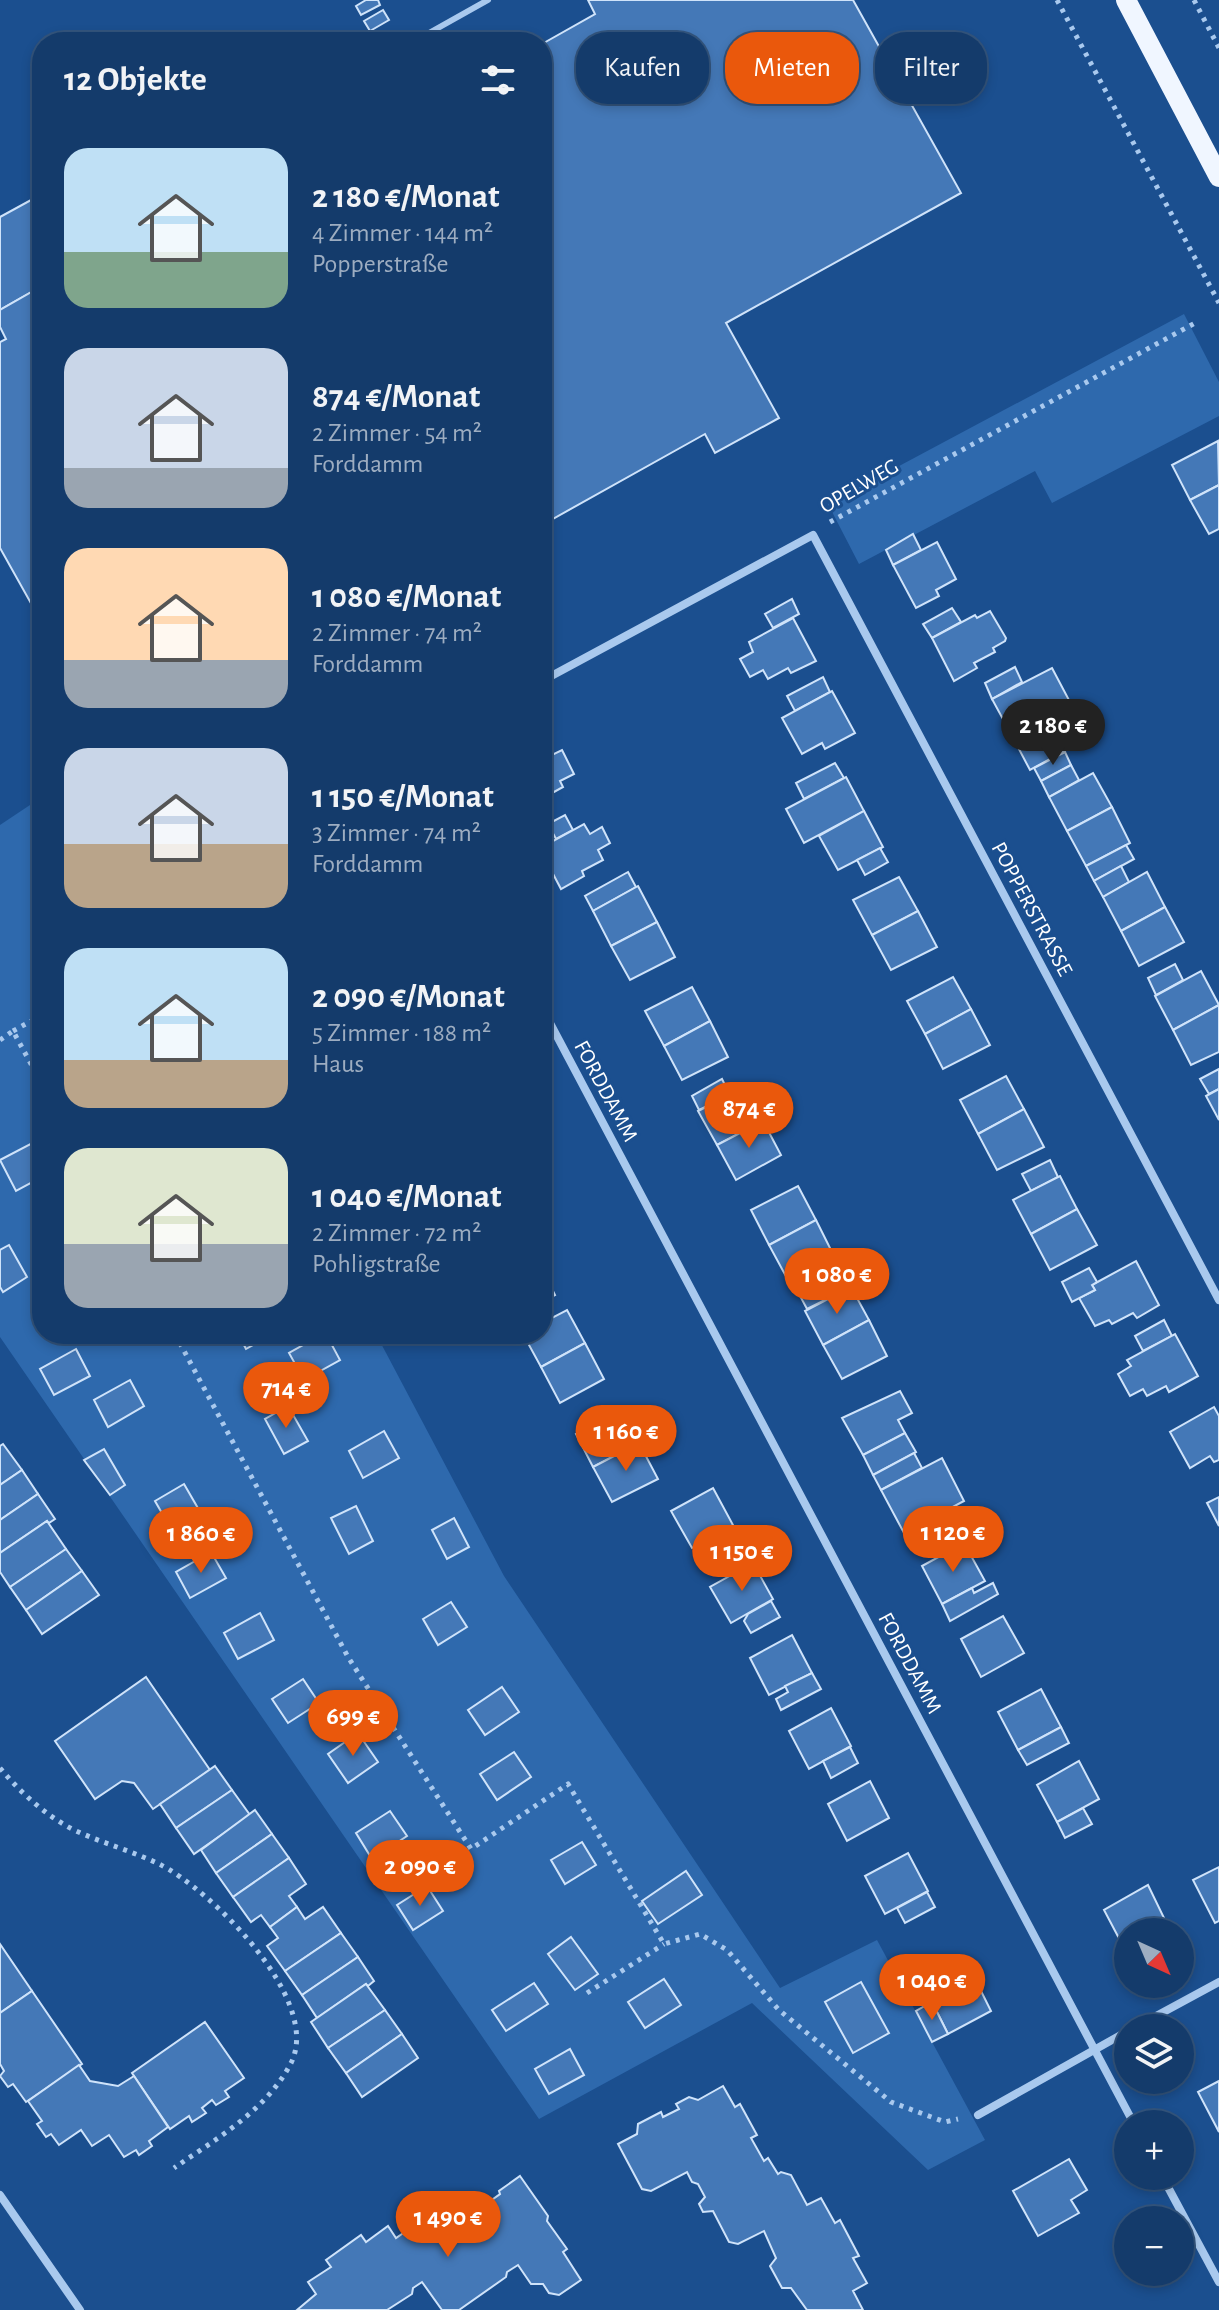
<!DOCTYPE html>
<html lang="de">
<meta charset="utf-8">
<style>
:root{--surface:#143b6b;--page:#214673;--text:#f1f3f6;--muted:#9dadc1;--line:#33557e;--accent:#ea580c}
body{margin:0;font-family:"Alegreya Sans",sans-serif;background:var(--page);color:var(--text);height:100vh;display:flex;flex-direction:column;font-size:30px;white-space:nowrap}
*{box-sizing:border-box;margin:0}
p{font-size:26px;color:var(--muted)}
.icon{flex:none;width:44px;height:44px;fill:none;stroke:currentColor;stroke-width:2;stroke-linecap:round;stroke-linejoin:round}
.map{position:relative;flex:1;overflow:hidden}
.drawer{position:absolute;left:32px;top:32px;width:520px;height:1312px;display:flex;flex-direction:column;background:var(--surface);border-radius:32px;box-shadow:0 4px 12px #0003,0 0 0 2px var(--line)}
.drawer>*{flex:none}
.top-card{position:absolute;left:576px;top:32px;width:522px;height:72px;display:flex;gap:16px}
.needle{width:52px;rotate:136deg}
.buttons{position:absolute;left:1114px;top:1918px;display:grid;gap:16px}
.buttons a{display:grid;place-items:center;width:80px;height:80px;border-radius:50%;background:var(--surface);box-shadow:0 4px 12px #0003,0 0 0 2px var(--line);font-size:40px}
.price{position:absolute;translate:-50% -68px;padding:0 18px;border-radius:28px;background:var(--accent);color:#fff;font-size:26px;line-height:52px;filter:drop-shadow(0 2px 4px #0008)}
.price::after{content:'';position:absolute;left:50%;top:48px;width:24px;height:18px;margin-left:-12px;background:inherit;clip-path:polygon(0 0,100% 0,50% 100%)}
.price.on{background:#222;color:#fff}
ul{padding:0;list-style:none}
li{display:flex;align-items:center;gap:24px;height:200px;padding:0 32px}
li span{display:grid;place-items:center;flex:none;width:224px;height:160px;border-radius:24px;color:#555}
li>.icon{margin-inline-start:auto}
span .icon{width:96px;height:96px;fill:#fffc;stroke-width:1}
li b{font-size:34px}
h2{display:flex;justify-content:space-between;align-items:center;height:96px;padding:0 32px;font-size:34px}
.chip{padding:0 28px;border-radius:32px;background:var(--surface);box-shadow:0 4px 12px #0003,0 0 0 2px var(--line);font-size:28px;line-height:72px}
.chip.on{background:var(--accent);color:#fff}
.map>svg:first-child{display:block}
</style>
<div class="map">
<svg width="1219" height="2310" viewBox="0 0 1219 2310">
<rect width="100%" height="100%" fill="#1b4f8f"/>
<g fill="#2e69ad">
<polygon points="1184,314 1219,382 1219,416 1052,503 1035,471 859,564 828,504"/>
<polygon points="42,797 42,1334 376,1334 504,1576 780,1988 877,1940 985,2140 928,2170 752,2003 539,2119 0,1337 0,825"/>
</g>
<g fill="#4478b7" stroke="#cfe3fa" stroke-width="2">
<polygon points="366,0 378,0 380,5 361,15 356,6"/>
<polygon points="588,0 853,0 961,193 726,323 779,418 715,453 705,434 542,525 542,44 595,14"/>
<polygon points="383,10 389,20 370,31 364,21"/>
<polygon points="42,194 42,286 0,310 0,217"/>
<polygon points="42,286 42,623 0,548 0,342 6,339 0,327 0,310"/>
<polygon points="1218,441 1219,485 1190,500 1172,465"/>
<polygon points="1219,485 1219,529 1209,534 1190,500"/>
<polygon points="913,534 921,550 893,565 886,550"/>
<polygon points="937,542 956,579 936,590 939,596 916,608 893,565"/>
<polygon points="792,599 799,614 773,628 765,614"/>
<polygon points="952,608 961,622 932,638 923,624"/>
<polygon points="990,611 1006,638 1005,641 993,648 995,652 974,663 977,668 954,681 932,638 975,615 977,618"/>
<polygon points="793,618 816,661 791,673 788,668 768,679 763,670 750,677 740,659 753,652 749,642"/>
<polygon points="1015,667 1022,682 992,699 985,683"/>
<polygon points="1052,668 1070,702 1011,734 992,699"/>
<polygon points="823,677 830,692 795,711 787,696"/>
<polygon points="832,691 855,733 825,749 822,743 802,754 782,718"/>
<polygon points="1070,702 1088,738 1030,770 1011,734"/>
<polygon points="562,750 574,774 560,781 563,787 543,798 546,804 542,806 542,752 545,751 548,757"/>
<polygon points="1065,752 1071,765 1041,781 1034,768"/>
<polygon points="835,763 844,778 804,799 796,783"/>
<polygon points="1071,765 1079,780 1049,797 1041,781"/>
<polygon points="1093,773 1112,807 1067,831 1049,797"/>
<polygon points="846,777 864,811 804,843 786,809"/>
<polygon points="1112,807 1130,843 1086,866 1067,831"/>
<polygon points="864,811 883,847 838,870 819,836"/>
<polygon points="565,815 573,830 556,839 548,824"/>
<polygon points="584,824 590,834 602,827 610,843 598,850 603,860 582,871 584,876 561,889 542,853 542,847"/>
<polygon points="1126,845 1134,859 1094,881 1086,866"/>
<polygon points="880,848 888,862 865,875 857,860"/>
<polygon points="1121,866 1129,882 1103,897 1094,881"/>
<polygon points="628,872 636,887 593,911 585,896"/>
<polygon points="1147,872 1165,907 1121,931 1103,897"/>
<polygon points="899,877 918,911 872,935 853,900"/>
<polygon points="638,886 657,922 611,946 593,911"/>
<polygon points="1165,907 1184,942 1139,966 1121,931"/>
<polygon points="918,911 937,947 891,970 872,935"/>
<polygon points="657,922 675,957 630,980 611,946"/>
<polygon points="1175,964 1183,980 1156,995 1148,978"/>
<polygon points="1201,971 1219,1005 1173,1030 1155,996"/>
<polygon points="953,977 971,1009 925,1034 907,1001"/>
<polygon points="692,987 710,1021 664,1046 645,1011"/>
<polygon points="1219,1005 1219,1052 1191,1065 1173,1030"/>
<polygon points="971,1009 990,1045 943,1069 925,1034"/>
<polygon points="710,1021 728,1057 682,1080 664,1046"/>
<polygon points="1219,1069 1219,1089 1209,1094 1200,1079"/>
<polygon points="1006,1076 1024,1109 978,1134 960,1100"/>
<polygon points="722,1079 730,1095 699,1110 692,1096"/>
<polygon points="745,1088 763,1121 717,1145 698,1111"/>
<polygon points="1219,1089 1219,1120 1206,1096"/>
<polygon points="1024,1109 1044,1147 997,1170 978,1134"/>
<polygon points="763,1121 781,1155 736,1180 717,1145"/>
<polygon points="40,1139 42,1177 16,1191 0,1160"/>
<polygon points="1050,1160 1058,1177 1031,1191 1022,1174"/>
<polygon points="1060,1176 1077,1209 1031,1234 1013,1200"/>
<polygon points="798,1186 816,1220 769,1245 751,1210"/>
<polygon points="1077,1209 1097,1245 1050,1270 1031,1234"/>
<polygon points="816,1220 834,1256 788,1280 769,1245"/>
<polygon points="9,1245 27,1277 3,1292 0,1287 0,1250"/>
<polygon points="827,1260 835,1275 799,1294 790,1278"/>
<polygon points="1136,1261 1159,1305 1137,1318 1133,1313 1112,1324 1109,1320 1095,1326 1079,1298 1095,1290 1092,1285"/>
<polygon points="1089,1268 1097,1282 1092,1285 1095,1290 1072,1302 1062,1282"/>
<polygon points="835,1275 843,1291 807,1309 799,1294"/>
<polygon points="548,1281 555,1295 542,1302 542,1284"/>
<polygon points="851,1287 869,1320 823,1345 805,1311"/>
<polygon points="567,1310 585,1343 541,1367 523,1334 542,1334 542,1323"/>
<polygon points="869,1320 887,1356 842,1379 823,1345"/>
<polygon points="1164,1320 1172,1336 1143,1351 1135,1336"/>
<polygon points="238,1334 273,1334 246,1349"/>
<polygon points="323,1334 326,1334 340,1360 304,1380 289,1353"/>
<polygon points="1175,1334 1198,1376 1169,1392 1166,1386 1147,1396 1143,1389 1130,1396 1118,1374 1131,1366 1127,1360"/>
<polygon points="585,1343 604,1379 560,1403 541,1367"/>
<polygon points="76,1349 90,1376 54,1395 40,1369"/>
<polygon points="130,1380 144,1406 108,1427 94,1400"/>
<polygon points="900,1391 912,1413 898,1420 905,1433 863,1455 842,1418"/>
<polygon points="288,1406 308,1441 284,1454 265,1419"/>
<polygon points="1214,1407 1219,1416 1219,1460 1214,1462 1210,1456 1190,1468 1170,1432"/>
<polygon points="621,1410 639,1443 593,1467 576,1434"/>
<polygon points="384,1431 399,1458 363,1478 349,1451"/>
<polygon points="905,1433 916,1452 873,1475 863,1455"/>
<polygon points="639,1443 658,1479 612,1502 593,1467"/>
<polygon points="3,1444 22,1470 0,1485 0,1446"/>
<polygon points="104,1449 125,1485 110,1495 84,1460"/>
<polygon points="914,1453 922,1468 881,1490 873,1475"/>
<polygon points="942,1458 964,1501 904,1533 881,1490"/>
<polygon points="22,1470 38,1494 0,1520 0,1485"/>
<polygon points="184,1484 199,1510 170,1527 155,1501"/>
<polygon points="713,1488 733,1525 692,1548 671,1511"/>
<polygon points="38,1494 55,1519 49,1523 47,1521 0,1553 0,1520"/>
<polygon points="1219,1497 1219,1526 1207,1503"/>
<polygon points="356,1506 373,1541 349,1554 331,1518"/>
<polygon points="454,1518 469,1547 447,1559 432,1530"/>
<polygon points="47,1521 66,1549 10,1587 0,1572 0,1553"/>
<polygon points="732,1526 741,1545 714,1559 704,1541"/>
<polygon points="964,1543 985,1581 942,1604 922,1566"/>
<polygon points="66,1549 82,1571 26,1610 10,1587"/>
<polygon points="211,1552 226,1578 190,1598 176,1572"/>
<polygon points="753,1563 773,1599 731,1623 710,1587"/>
<polygon points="82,1571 99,1595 42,1634 26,1610"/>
<polygon points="993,1583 998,1594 950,1621 942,1604 972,1588 974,1593"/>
<polygon points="771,1601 780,1617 751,1633 744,1621 748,1614"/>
<polygon points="451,1602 467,1627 438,1645 423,1619"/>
<polygon points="260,1613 274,1640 238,1659 224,1633"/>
<polygon points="1003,1616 1024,1653 981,1677 961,1639"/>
<polygon points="792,1635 812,1673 769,1695 750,1658"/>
<polygon points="812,1673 821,1689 781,1710 776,1699 788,1692 785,1686"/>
<polygon points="146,1677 210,1770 153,1809 134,1783 122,1781 95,1799 55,1741"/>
<polygon points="303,1679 319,1703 288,1723 272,1699"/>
<polygon points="502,1687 519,1712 485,1735 468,1710"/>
<polygon points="1041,1689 1061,1727 1018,1750 998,1712"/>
<polygon points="831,1708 851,1746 809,1769 789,1731"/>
<polygon points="1061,1727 1069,1743 1027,1765 1018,1750"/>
<polygon points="358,1733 378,1762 348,1783 328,1754"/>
<polygon points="850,1747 858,1763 831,1778 823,1761"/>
<polygon points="514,1752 531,1777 497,1800 480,1774"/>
<polygon points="1079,1761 1099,1799 1057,1822 1037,1785"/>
<polygon points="215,1766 232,1790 176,1828 160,1804"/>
<polygon points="870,1781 889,1818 847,1841 828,1804"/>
<polygon points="232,1790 250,1815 194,1854 176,1828"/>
<polygon points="1083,1808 1092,1824 1065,1838 1057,1822"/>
<polygon points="255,1810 272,1834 216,1873 201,1850"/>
<polygon points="390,1811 407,1836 372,1859 356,1833"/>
<polygon points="272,1834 289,1858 233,1897 216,1873"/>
<polygon points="582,1842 596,1865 565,1884 551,1860"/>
<polygon points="908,1853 928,1891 885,1914 865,1876"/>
<polygon points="289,1858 306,1884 289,1896 297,1907 270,1927 261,1915 251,1922 233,1897"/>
<polygon points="1219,1867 1219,1921 1215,1923 1193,1880"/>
<polygon points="686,1871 702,1895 658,1924 642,1901"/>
<polygon points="1148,1885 1165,1920 1143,1932 1128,1932 1128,1940 1122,1944 1104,1910"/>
<polygon points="427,1886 443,1911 413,1930 397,1905"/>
<polygon points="927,1892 935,1907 905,1923 897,1908"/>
<polygon points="297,1907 305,1919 323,1907 341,1933 285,1971 267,1946 278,1938 270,1927"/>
<polygon points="341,1933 358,1957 302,1995 285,1971"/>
<polygon points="571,1937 598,1974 575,1990 548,1954"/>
<polygon points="0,1944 32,1991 0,2013"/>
<polygon points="358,1957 374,1981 368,1986 366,1984 317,2018 302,1995"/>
<polygon points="664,1979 681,2005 645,2028 628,2002"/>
<polygon points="975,1979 991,2011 948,2034 932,2002"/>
<polygon points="861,1982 889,2033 853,2053 825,2002"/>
<polygon points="534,1983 548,2004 506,2031 492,2010"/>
<polygon points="366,1984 385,2010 328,2048 311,2022"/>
<polygon points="32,1991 82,2064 26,2102 13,2084 8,2087 0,2076 4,2071 0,2064 0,2013"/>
<polygon points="932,2002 948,2034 932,2042 916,2011"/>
<polygon points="385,2010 402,2034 346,2073 328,2048"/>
<polygon points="205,2022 244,2078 225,2091 229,2097 216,2105 212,2100 202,2108 206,2113 192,2122 189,2116 170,2129 132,2073"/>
<polygon points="402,2034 418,2058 362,2097 346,2073"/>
<polygon points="570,2049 584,2075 549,2094 535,2069"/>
<polygon points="79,2065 90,2081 118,2086 134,2076 168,2127 149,2141 152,2146 139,2155 136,2150 124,2157 109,2135 92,2146 81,2130 59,2145 51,2134 46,2137 37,2124 42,2121 28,2101"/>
<polygon points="1219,2081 1219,2132 1198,2092"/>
<polygon points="723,2086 735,2107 740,2104 757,2135 751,2138 764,2161 768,2158 778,2174 781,2172 791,2175 807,2205 821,2198 835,2223 840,2220 859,2256 853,2258 867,2283 853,2291 863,2310 807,2310 791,2288 782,2288 770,2266 776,2258 764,2231 738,2244 729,2242 713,2211 703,2212 699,2204 705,2197 698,2184 692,2182 687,2172 651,2191 642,2189 618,2144 637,2134 638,2124 661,2112 663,2117 679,2109 676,2104 689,2097 698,2100"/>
<polygon points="1069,2159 1087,2190 1071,2200 1079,2213 1038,2236 1013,2191"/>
<polygon points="520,2176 548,2216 547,2221 567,2249 563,2252 581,2280 559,2295 549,2293 543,2284 531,2284 518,2265 507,2272 506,2277 459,2310 442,2310 422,2282 413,2288 412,2294 387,2310 297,2310 316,2294 308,2282 331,2267 326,2260 361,2235 366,2242 388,2226 396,2238 415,2225 426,2227 431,2233 453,2217 458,2224 500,2194 499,2191"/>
</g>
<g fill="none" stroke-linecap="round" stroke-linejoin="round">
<g stroke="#a9c9ee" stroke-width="5" stroke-dasharray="4 6" stroke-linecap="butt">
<polyline points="1057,0 1219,303"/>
<polyline points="1194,0 1219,48"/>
<polyline points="830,522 1195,323"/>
<polyline points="13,1031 42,1015"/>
<polyline points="0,1040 13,1031 42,1084"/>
<polyline points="175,1334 348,1657 471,1849 568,1784 664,1944 700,1934 727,1950 779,2010 891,2102 945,2122 958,2119"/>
<path d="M 0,1768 C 21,1793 45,1815 74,1830 C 102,1843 132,1851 159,1864 C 210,1889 323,2000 291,2063 C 267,2110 216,2139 174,2168"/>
<polyline points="587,1993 664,1944"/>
</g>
<polyline stroke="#a9c9ee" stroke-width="6" points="413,42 488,0"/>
<g stroke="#a9c9ee" stroke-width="8">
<polyline points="542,681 813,535 1219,1300"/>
<polyline points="542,1008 1134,2124"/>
<polyline points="1134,2028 1219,1982"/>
<polyline points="978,2115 1128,2031"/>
<polyline points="1162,2176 1219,2282"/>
<polyline points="0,2195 80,2310"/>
</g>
<polyline stroke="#f0f6ff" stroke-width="20" points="1126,0 1219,177"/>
</g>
<g text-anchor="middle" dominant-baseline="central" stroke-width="6" stroke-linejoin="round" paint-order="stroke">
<g font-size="22" fill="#fff" stroke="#1b4f8f">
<text transform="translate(859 486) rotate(-30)">OPELWEG</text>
<text transform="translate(1032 909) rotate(62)">POPPERSTRASSE</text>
<text transform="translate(606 1091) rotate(62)">FORDDAMM</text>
<text transform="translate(910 1663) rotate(62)">FORDDAMM</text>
</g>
</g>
</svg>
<div class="buttons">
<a><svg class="needle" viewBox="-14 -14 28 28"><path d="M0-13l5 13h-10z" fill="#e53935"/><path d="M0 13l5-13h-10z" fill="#9dadc1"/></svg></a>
<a><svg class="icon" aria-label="layers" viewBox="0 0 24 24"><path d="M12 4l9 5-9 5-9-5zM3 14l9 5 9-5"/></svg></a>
<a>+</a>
<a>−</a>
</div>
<b class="price on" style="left:1053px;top:767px">2 180 €</b>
<b class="price" style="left:749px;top:1150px">874 €</b>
<b class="price" style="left:837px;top:1316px">1 080 €</b>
<b class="price" style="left:286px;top:1430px">714 €</b>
<b class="price" style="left:626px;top:1473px">1 160 €</b>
<b class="price" style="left:953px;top:1574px">1 120 €</b>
<b class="price" style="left:201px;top:1575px">1 860 €</b>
<b class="price" style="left:742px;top:1593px">1 150 €</b>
<b class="price" style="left:353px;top:1758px">699 €</b>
<b class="price" style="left:420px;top:1908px">2 090 €</b>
<b class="price" style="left:932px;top:2022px">1 040 €</b>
<b class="price" style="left:448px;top:2259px">1 490 €</b>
<div class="top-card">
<a class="chip">Kaufen</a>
<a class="chip on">Mieten</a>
<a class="chip">Filter</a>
</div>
<section class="drawer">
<h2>12 Objekte<svg class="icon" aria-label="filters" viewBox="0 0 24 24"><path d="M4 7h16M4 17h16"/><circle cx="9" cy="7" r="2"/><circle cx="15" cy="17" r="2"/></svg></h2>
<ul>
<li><span style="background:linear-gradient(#bfe0f5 65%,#7fa58c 0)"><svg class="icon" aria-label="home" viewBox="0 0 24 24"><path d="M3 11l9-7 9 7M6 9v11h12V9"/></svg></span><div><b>2 180 €/Monat</b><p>4 Zimmer · 144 m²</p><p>Popperstraße</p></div></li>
<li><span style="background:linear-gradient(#c9d6e8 75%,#9aa5b1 0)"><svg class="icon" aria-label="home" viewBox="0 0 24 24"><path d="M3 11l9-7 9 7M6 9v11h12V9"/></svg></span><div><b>874 €/Monat</b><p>2 Zimmer · 54 m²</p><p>Forddamm</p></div></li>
<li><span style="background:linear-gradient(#ffd9b3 70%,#9aa5b1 0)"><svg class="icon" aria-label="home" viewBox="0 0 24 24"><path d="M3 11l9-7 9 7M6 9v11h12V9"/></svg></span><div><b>1 080 €/Monat</b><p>2 Zimmer · 74 m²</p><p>Forddamm</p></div></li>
<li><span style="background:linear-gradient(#c9d6e8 60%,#b9a48a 0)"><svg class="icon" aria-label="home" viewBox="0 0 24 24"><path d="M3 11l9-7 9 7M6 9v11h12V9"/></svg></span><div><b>1 150 €/Monat</b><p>3 Zimmer · 74 m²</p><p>Forddamm</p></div></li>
<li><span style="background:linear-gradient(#bfe0f5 70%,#b9a48a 0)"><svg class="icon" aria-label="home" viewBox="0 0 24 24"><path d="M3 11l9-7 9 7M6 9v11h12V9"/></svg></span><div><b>2 090 €/Monat</b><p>5 Zimmer · 188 m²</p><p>Haus</p></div></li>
<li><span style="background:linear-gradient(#dfe7d0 60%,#9aa5b1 0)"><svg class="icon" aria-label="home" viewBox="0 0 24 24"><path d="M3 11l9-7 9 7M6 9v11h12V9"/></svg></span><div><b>1 040 €/Monat</b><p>2 Zimmer · 72 m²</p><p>Pohligstraße</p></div></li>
</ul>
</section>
</div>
